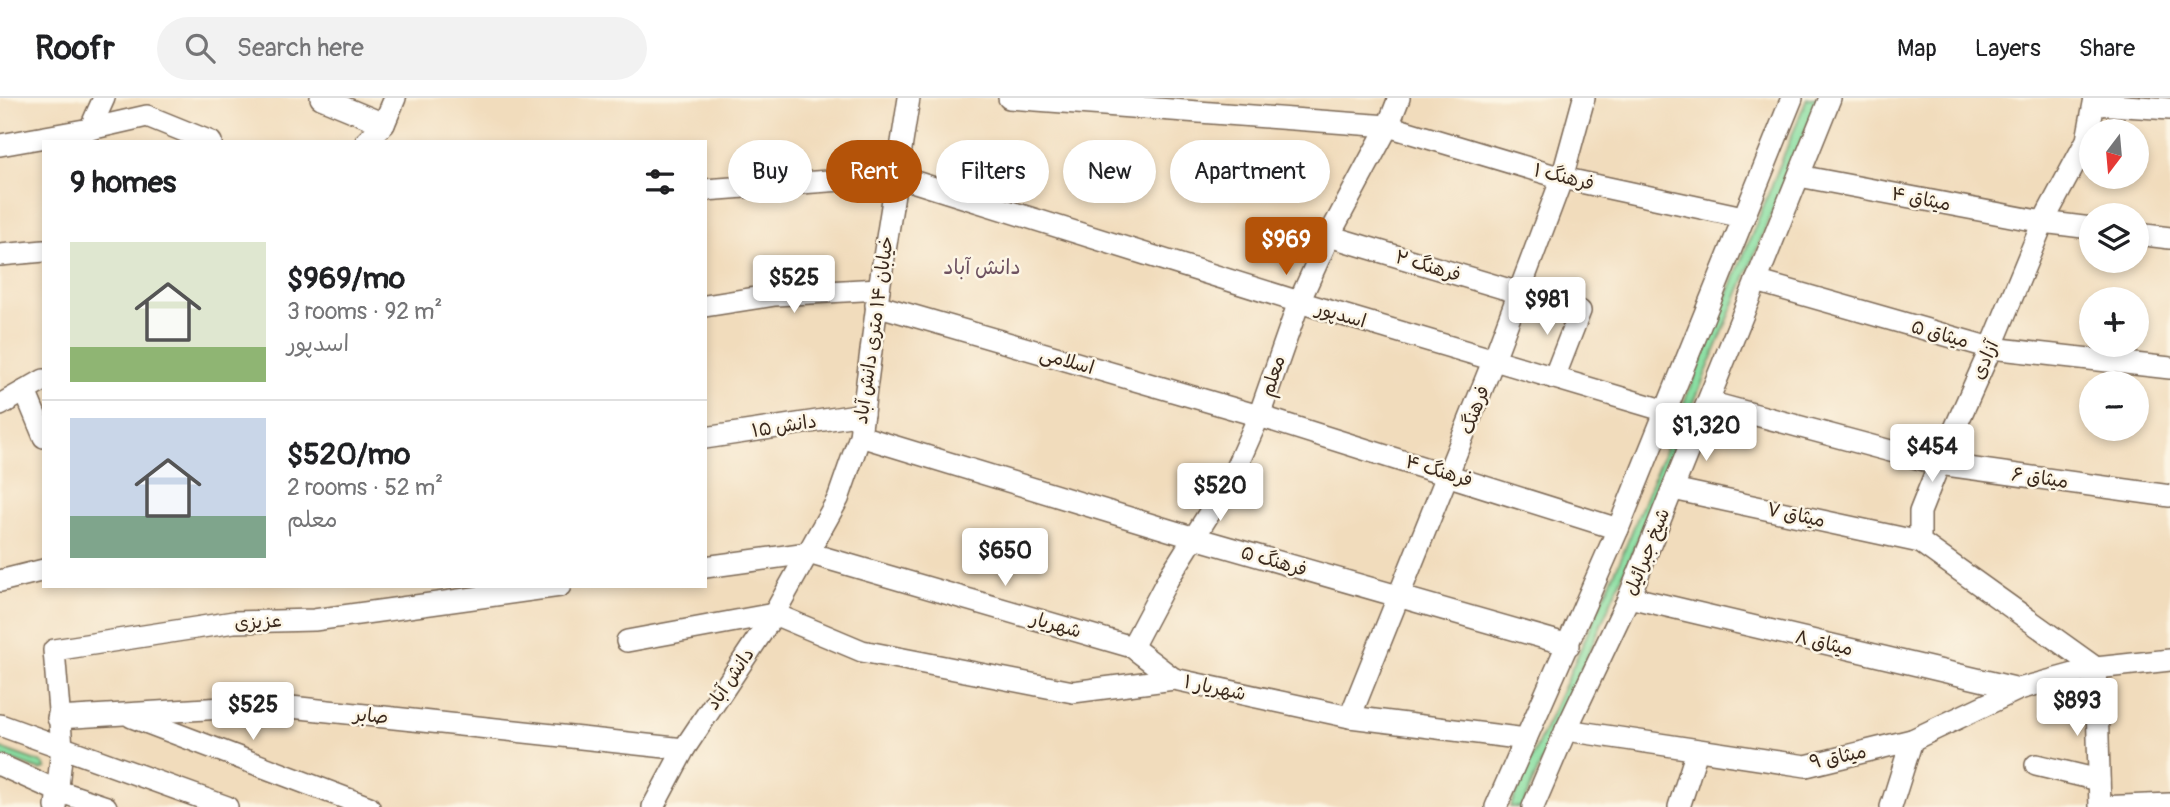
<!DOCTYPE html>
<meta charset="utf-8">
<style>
:root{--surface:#fff;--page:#f2f2f2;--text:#202124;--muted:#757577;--line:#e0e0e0;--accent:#b45309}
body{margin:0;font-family:Pangolin,"Playpen Sans Arabic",sans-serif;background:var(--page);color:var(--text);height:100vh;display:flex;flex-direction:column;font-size:26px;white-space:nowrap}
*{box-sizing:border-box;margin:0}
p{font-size:23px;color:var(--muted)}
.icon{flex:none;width:38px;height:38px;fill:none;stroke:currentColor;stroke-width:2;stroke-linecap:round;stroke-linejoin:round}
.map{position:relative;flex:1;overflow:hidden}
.details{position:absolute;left:42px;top:42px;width:665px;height:448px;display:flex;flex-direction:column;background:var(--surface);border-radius:0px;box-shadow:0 4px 10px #0003}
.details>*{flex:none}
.banner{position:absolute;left:728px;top:42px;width:665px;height:63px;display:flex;gap:14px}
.needle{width:46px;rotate:196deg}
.controls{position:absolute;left:2079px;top:21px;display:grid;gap:14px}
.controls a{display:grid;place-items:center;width:70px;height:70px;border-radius:50%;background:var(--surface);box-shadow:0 4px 10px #0003;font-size:35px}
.price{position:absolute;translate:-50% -60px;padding:0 16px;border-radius:7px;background:#fff;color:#222;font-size:23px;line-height:46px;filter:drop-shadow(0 2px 4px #0008)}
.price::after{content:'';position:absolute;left:50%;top:42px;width:21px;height:16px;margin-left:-10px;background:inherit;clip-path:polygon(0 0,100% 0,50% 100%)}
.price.active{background:var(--accent);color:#fff}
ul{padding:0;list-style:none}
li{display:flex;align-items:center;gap:21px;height:175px;padding:0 28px}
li+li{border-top:2px solid var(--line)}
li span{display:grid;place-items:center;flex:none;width:196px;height:140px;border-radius:0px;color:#555}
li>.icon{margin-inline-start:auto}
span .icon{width:84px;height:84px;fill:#fffc;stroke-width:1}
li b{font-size:30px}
h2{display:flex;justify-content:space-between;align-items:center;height:84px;padding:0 28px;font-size:30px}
.pill{padding:0 24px;border-radius:32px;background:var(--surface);box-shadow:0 4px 10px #0003;font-size:24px;line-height:63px}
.pill.active{background:var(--accent);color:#fff}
header{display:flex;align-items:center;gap:42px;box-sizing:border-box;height:98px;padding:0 35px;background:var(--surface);border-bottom:2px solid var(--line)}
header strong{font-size:33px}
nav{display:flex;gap:38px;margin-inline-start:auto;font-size:24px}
.search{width:490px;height:63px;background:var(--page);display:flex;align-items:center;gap:18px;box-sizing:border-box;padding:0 24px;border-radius:38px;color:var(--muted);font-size:26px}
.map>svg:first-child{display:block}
</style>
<header>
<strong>Roofr</strong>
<div class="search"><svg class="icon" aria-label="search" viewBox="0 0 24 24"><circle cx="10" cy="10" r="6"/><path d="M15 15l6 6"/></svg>Search here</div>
<nav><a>Map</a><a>Layers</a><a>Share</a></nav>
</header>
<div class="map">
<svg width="2170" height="709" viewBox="0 0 2170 709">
<rect width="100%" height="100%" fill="#fcf5e5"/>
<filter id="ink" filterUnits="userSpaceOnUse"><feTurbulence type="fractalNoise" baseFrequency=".0143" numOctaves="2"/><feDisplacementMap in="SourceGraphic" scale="14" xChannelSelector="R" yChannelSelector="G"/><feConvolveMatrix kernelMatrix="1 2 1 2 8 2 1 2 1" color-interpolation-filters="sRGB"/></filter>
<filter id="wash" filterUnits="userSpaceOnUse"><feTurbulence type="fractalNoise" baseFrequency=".00686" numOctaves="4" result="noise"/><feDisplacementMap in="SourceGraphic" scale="28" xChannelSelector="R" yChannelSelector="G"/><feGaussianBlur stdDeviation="1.57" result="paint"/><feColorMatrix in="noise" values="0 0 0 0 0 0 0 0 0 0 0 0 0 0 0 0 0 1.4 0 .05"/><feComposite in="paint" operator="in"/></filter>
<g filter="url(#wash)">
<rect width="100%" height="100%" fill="#f1dcbc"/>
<g fill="#89dfa2" stroke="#628460" stroke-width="2">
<polygon points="1807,0 1819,0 1629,462 1522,709 1510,709 1622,458"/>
<polygon points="0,650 42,665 46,670 40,672 0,658"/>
</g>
</g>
<g filter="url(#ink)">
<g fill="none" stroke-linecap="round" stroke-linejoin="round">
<defs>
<g id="minor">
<polyline points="321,0 384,26"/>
<polyline points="1009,0 1388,28 1562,80 1743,119"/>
<polyline points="2095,0 2087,42 2043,124 1991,250 1939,366 1920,414 1920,444 2096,570"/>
<polyline points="2095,6 2170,11"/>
<polyline points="90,31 104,0"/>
<polyline points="366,44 384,26 395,0"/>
<polyline points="0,47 90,31 147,18 211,44"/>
<polyline points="1799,78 2043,124 2091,130"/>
<polyline points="705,92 896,78 1299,204 1666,313"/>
<polyline points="2137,136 2170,140"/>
<polyline points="1329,138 1580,213 1554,280"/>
<polyline points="0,157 44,153"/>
<polyline points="1756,183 1991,250 2170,270"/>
<polyline points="876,207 1259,318 1618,431"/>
<polyline points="705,208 775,197 879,191"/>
<polyline points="25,293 44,339"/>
<polyline points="1708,304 1939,366 2170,398"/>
<polyline points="0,307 44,282"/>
<polyline points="860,338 1195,440 1569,547"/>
<polyline points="705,340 863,316"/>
<polyline points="1673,391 1920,444"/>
<polyline points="705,469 808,455 1132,549 1174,581"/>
<polyline points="0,483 44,472"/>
<polyline points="1629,499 2019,591"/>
<polyline points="627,543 774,516 862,553 1073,594 1174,581 1350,619 1526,641"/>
<polyline points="1132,549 1168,481 1232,379 1259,318 1299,204 1329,138 1388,28 1399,0"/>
<polyline points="2096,570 2100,709 2170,706"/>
<polyline points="132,619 369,709"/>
<polyline points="1350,619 1494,261 1562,80 1584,0"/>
<polyline points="58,620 272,607 684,651"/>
<polyline points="0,627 227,709"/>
<polyline points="1566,632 1806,668 1912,642 2019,591 2096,570 2170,562"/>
<polyline points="0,667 58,693 106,709"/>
<polyline points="2036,667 2099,682"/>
<polyline points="56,709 62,649 54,552 234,524 314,522 560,488"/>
<polyline points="653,709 684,651 774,516 838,401 860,338 879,191 909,0"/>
<polyline points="1496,709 1618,431 1792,0"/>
<polyline points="1533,709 1566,632 1629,499 1830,0"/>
<polyline points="1679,709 1697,653"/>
<polyline points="1891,709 1912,642"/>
</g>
</defs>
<use href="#minor" stroke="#7b6855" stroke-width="24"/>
<use href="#minor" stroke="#fff" stroke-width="21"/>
</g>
</g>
<g text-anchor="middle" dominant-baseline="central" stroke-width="5" stroke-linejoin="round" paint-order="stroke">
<g font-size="19" fill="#3b2a1e" stroke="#fcf5e5">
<text transform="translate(1564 79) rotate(14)">فرهنگ ۱</text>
<text transform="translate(1921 101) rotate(11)">میثاق ۴</text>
<text transform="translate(1428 168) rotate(17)">فرهنگ ۲</text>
<text transform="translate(1341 217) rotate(16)">اسدپور</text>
<text transform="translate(874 232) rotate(-82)">خیابان ۱۴ متری دانش آباد</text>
<text transform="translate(1940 236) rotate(16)">میثاق ۵</text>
<text transform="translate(1985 262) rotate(-66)">آزادی</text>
<text transform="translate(1067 263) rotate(16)">اسلامی</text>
<text transform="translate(1273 278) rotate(-71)">معلم</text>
<text transform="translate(1475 312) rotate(-69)">فرهنگ</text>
<text transform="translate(784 328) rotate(-9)">دانش ۱۵</text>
<text transform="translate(1439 373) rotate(17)">فرهنگ ۴</text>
<text transform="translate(2040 380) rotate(8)">میثاق ۶</text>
<text transform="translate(1796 417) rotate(12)">میثاق ۷</text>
<text transform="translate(1647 454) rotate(-68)">شیخ جبرائیل</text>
<text transform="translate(1274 463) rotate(16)">فرهنگ ۵</text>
<text transform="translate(258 524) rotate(-3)">عزیزی</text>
<text transform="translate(1056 527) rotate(16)">شهریار</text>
<text transform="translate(1824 545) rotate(13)">میثاق ۸</text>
<text transform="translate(730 581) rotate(-56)">دانش آباد</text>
<text transform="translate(1215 590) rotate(12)">شهریار ۱</text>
<text transform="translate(371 618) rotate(6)">صابر</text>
<text transform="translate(1838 659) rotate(-12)">میثاق ۹</text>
</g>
<g font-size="21" fill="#6e5260" stroke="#fcf5e5">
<text x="982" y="169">دانش آباد</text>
</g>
</g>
</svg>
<div class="controls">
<a><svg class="needle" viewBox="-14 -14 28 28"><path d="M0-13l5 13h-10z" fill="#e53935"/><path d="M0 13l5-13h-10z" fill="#757577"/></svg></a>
<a><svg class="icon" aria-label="layers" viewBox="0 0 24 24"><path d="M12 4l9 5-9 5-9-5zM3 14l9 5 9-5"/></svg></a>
<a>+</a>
<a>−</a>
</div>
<b class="price active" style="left:1286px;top:179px">$969</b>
<b class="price" style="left:794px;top:217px">$525</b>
<b class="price" style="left:1547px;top:239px">$981</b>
<b class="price" style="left:1706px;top:365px">$1,320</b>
<b class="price" style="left:1932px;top:386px">$454</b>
<b class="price" style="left:1220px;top:425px">$520</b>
<b class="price" style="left:1005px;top:490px">$650</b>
<b class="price" style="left:2077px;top:640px">$893</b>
<b class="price" style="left:253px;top:644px">$525</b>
<div class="banner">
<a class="pill">Buy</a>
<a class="pill active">Rent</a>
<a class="pill">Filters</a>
<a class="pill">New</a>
<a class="pill">Apartment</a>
</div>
<section class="details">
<h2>9 homes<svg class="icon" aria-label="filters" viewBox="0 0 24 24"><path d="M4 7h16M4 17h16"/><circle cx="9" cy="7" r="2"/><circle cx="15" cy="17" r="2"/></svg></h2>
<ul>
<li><span style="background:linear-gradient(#dfe7d0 75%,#8fb573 0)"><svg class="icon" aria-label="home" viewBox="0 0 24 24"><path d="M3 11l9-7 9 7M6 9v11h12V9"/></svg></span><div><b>$969/mo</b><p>3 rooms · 92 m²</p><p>اسدپور</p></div></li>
<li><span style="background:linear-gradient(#c9d6e8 70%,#7fa58c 0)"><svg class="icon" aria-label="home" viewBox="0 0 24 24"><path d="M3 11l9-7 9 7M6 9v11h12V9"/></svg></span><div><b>$520/mo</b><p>2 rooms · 52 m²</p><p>معلم</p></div></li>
</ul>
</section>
</div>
